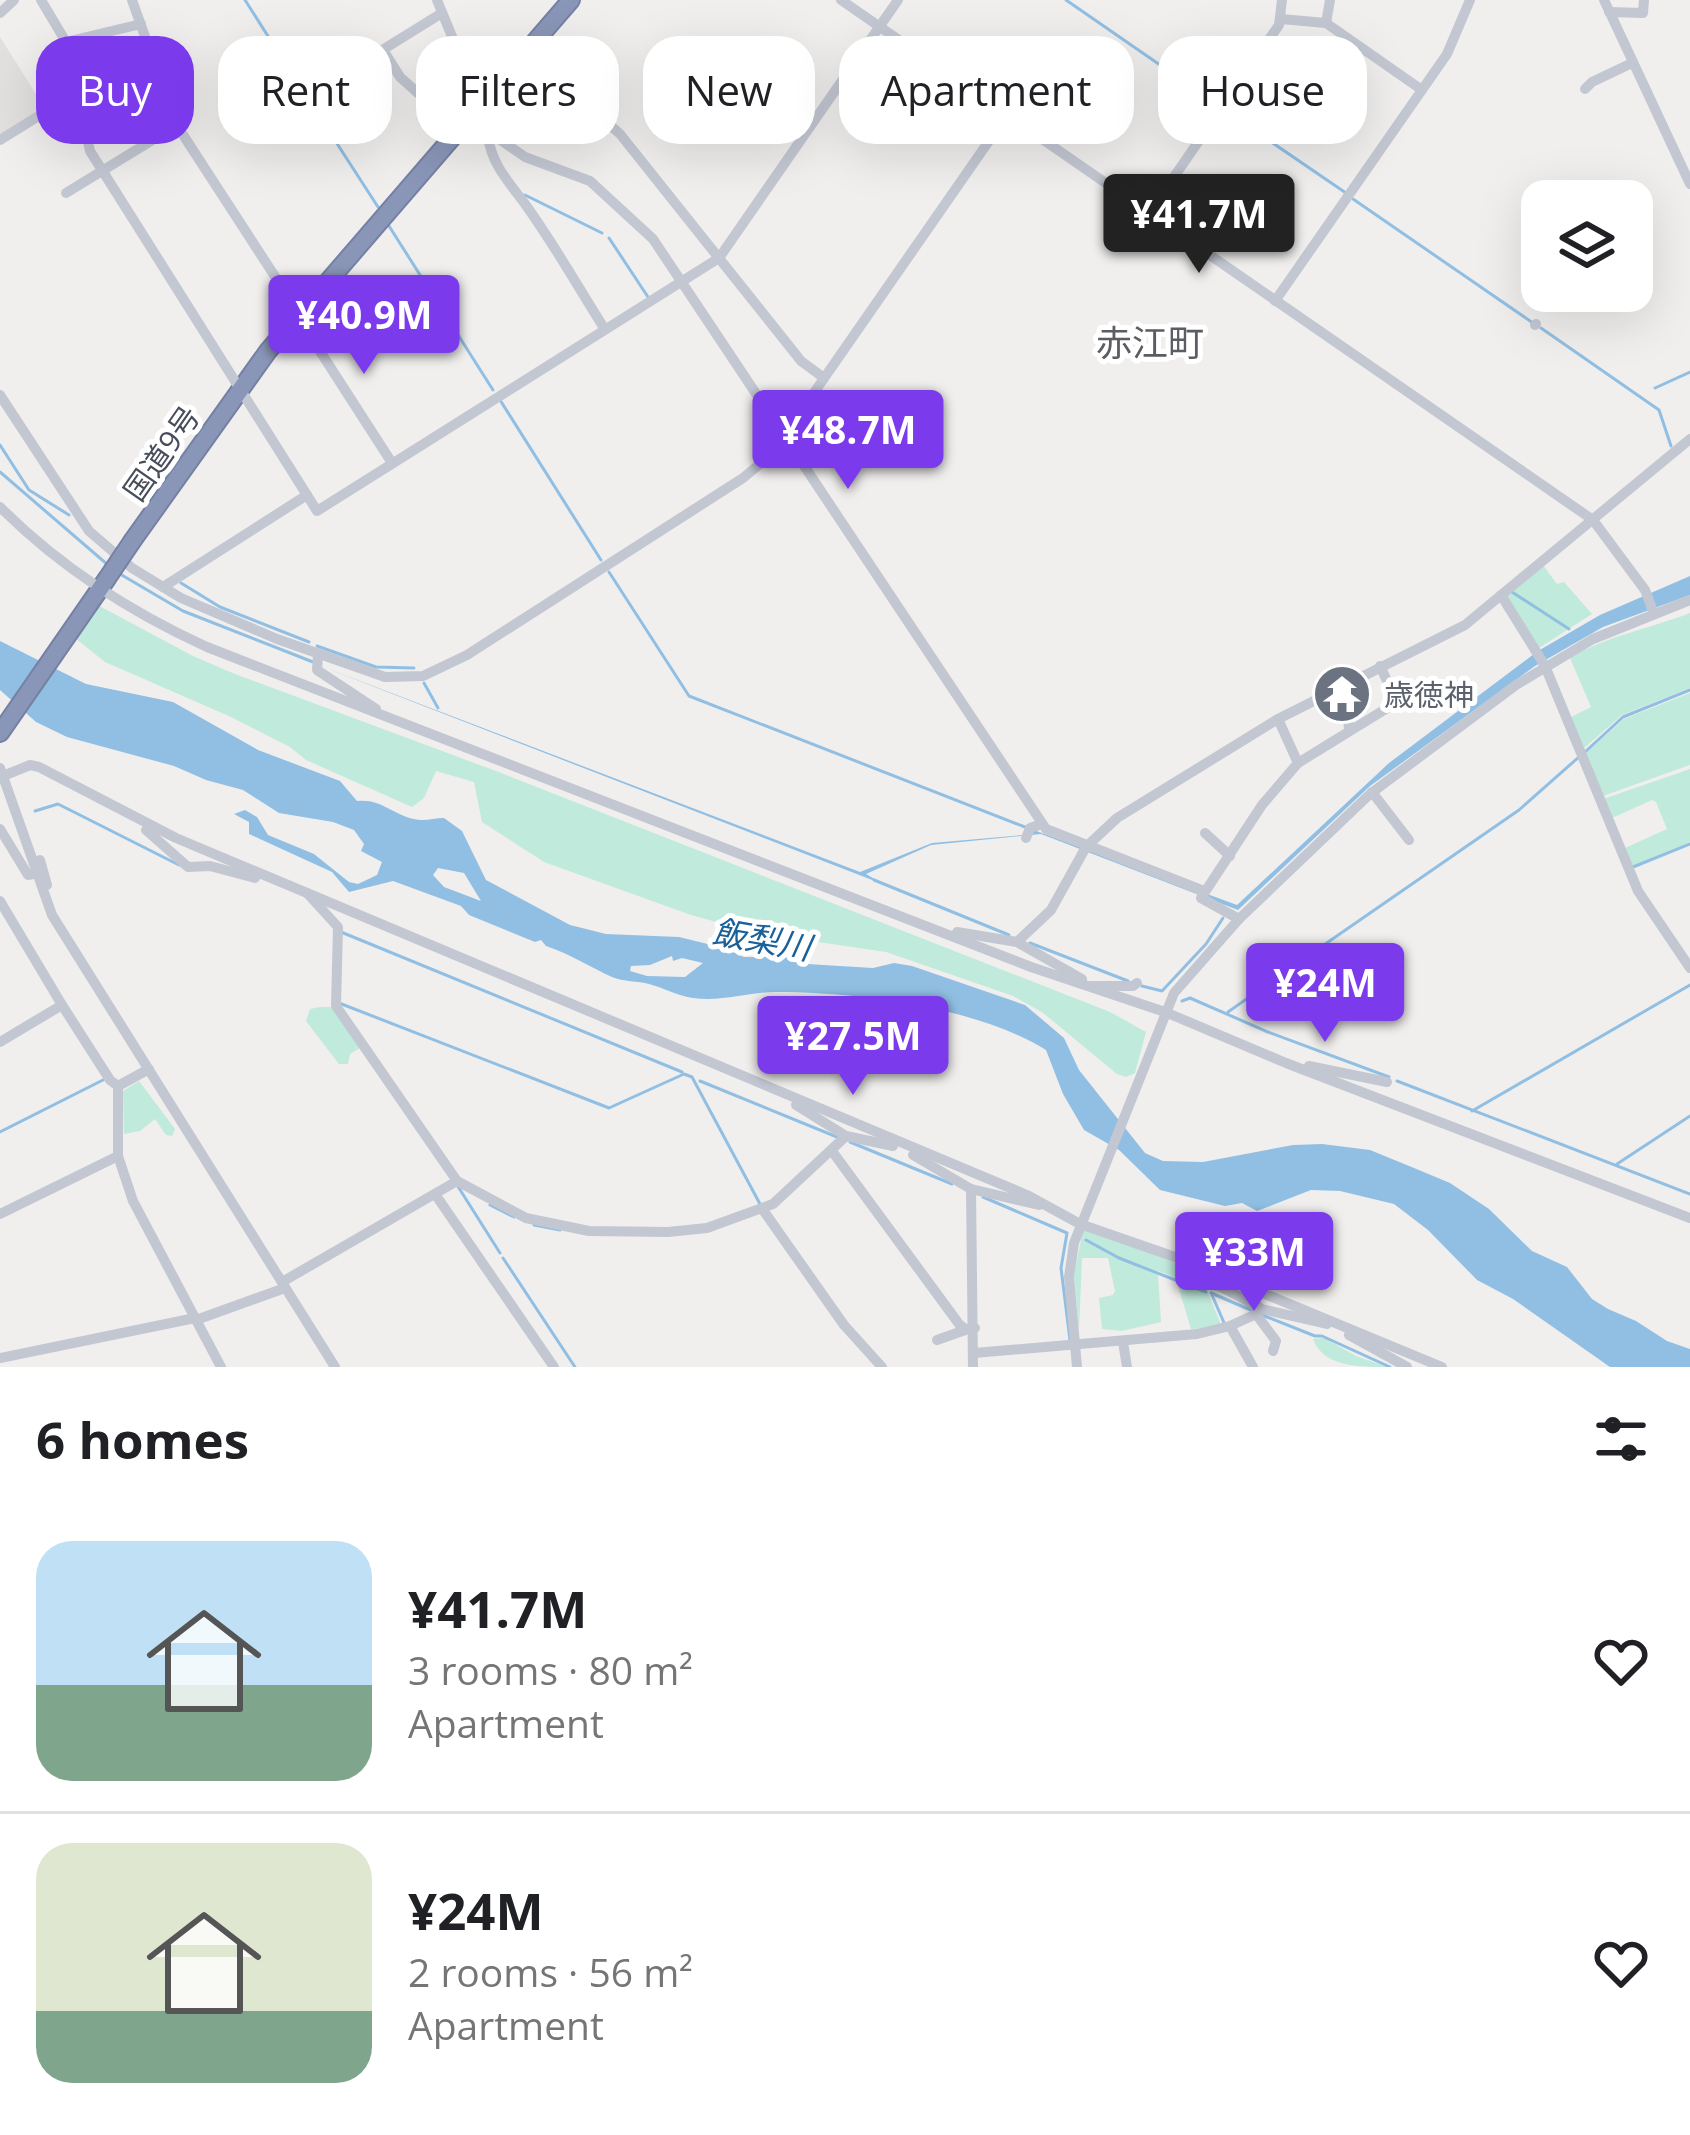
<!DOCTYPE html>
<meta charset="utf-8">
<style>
:root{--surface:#fff;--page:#f2f2f2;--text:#202124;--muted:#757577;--line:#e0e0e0;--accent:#7c3aed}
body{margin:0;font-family:"Open Sans","Noto Sans JP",sans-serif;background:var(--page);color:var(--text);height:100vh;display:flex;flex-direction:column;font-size:45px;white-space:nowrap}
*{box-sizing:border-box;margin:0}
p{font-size:39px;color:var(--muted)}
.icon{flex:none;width:66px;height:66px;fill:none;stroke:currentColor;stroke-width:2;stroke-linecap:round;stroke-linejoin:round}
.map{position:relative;height:1367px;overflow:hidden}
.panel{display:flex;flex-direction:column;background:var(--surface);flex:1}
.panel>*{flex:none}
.banner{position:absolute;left:36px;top:36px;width:1620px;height:108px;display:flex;gap:24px}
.fabs{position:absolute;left:1521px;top:180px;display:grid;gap:24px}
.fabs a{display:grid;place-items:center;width:132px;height:132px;border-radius:24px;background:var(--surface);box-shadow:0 12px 48px #0002;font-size:60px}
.price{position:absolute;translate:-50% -102px;padding:0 27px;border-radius:12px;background:var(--accent);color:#fff;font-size:39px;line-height:78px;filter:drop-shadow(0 3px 6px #0008)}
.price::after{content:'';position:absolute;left:50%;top:72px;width:36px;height:27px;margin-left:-18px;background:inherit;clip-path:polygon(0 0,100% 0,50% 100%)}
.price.current{background:#222;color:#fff}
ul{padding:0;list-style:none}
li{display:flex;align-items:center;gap:36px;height:300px;padding:0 36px}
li+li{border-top:3px solid var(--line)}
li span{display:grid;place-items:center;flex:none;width:336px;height:240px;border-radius:36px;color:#555}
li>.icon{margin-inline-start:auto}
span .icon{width:144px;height:144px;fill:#fffc;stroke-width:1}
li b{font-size:51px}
h2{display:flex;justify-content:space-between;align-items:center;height:144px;padding:0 36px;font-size:51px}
.pill{padding:0 42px;border-radius:36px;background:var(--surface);box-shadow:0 12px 48px #0002;font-size:42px;line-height:108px}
.pill.current{background:var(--accent);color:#fff}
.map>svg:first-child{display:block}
</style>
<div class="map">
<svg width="1690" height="1367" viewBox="0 0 1690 1367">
<rect width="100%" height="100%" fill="#f0efee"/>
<polygon fill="#e1e0df" points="0,37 45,108 0,138"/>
<g fill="#c0eadb">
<polygon points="1543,565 1557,584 1564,582 1592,614 1539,648 1505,596"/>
<polygon points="92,602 193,656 235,674 496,771 1110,1012 1146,1032 1135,1073 1126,1077 1117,1074 1042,1012 1013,996 886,952 757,933 691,915 544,862 482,822 474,782 436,771 424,798 412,807 306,760 290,747 231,717 105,662 70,634"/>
<path d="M 1690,613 L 1690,688 L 1622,715 L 1584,748 L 1571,717 L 1591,707 L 1570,658 C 1609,635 1649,629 1690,613 Z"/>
<polygon points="1690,693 1690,765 1603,796 1585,754 1624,719"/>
<polygon points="1690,769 1690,842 1632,866 1625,848 1667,829 1656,802 1652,800 1612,818 1603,799"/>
<polygon points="320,1007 333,1007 360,1048 350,1054 348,1064 339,1064 306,1021 310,1009"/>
<polygon points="139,1081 175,1129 172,1136 166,1135 155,1119 140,1131 124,1134 123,1091"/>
<polygon points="1083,1230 1165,1258 1250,1303 1132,1262 1158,1274 1161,1322 1122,1331 1102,1329 1099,1298 1113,1295 1115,1291 1108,1258 1082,1258 1079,1330 1074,1275"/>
<polygon points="1177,1282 1208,1293 1222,1327 1191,1329"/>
<path d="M 1324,1338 L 1356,1356 L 1387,1367 C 1360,1367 1323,1367 1313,1339 Z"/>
</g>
<g fill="#91bfe3" fill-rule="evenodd">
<polygon points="1690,576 1690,595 1603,627 1535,666 1370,786 1238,910 1041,834 931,845 866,874 885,885 318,665 860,872 932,843 1023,835 1031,829 1237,905 1389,763 1538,651 1600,615"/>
<path d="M 0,641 L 86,684 L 173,702 L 258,750 L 340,781 L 357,801 C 380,798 392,814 414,819 C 425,822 433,818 444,818 L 462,831 L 486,880 L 570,925 L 606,934 L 679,937 L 724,948 L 744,957 L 789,957 L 807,964 L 873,968 L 894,963 L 912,966 L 1025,1005 L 1064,1038 L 1079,1070 L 1145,1153 L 1163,1161 L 1203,1162 L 1293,1145 L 1322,1144 L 1370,1150 L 1414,1168 L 1450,1183 L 1489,1209 L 1532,1251 L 1567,1267 L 1592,1299 L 1608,1309 L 1636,1321 L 1667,1341 L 1690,1349 L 1690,1367 L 1610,1367 L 1513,1299 L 1477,1280 L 1428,1230 L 1394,1204 L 1340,1191 L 1311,1190 L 1257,1211 L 1242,1203 L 1225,1206 L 1160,1190 L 1119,1150 L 1084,1130 L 1063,1094 L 1046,1050 C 977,1007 857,992 776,992 C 748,992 724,1002 693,998 C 678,996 664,988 649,984 C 638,981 623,982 612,977 C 590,967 570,954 546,946 L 541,940 L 535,942 L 469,915 L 461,906 L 393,881 L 349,892 L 332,872 L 249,834 L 249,822 L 234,814 L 245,810 L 257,817 L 268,835 L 314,854 L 349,882 L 358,884 L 377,875 L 382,862 L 361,851 L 364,844 L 354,830 L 333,822 L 279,813 L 243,790 L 206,780 L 174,766 L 67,737 L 36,722 L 0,690 ZM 438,868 L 464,873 L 481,901 L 444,887 L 433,875 ZM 672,956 L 673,961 L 682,958 L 703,963 L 685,977 L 647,976 L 630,971 L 631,966 L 650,965 Z"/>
</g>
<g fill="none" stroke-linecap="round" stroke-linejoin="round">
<g stroke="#91bfe3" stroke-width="3">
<polyline points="245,0 280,55"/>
<polyline points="1066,0 1218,105"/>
<polyline points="283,60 378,207"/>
<polyline points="1226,111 1346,193"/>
<polyline points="525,195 602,233"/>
<polyline points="1353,199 1533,323"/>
<polyline points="389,226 493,390"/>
<polyline points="609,238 648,297"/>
<polyline points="1541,328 1659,410 1671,446"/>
<polyline points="1655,388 1690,372"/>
<polyline points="500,400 601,560"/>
<polyline points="0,445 29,490 69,515"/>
<polyline points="0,472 108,565"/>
<polyline points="609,572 689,696 1025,827"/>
<polyline points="120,574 183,611 313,662"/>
<polyline points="181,583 220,607 309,642"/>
<polyline points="1512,592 1569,629"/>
<polyline points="317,646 376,667 414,668"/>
<polyline points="424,683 438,708"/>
<polyline points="1585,752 1623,717 1690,690"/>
<polyline points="35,811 58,804 179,865"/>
<polyline points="1633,867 1690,844"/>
<polyline points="874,880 1009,935"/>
<polyline points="341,932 682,1072"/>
<polyline points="1030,943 1128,981"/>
<polyline points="1292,967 1519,810 1580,756"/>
<polyline points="1142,986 1162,991 1206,944 1223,918"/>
<polyline points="1182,1001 1190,998 1268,1032 1389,1077"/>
<polyline points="339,1003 609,1108 684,1074 692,1077 760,1204"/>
<polyline points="1228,1012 1289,969"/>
<polyline points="700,1081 837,1137"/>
<polyline points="1397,1081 1690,1194"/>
<polyline points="1472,1111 1690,985"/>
<polyline points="0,1132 103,1080"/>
<polyline points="850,1142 952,1184"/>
<polyline points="1617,1164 1690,1116"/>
<polyline points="457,1185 500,1253"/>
<polyline points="983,1197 1067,1233 1061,1268 1070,1340"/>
<polyline points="490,1205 514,1217"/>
<polyline points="534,1225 560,1230"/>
<polyline points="1086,1240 1119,1258 1206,1292"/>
<polyline points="503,1258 575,1367"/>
<polyline points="1211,1293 1253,1311"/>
<polyline points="1212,1295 1225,1325"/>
<polyline points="1262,1315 1315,1336 1322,1336 1390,1367"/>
</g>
<defs>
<g id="highway">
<polyline points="133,540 268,351 571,0"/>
<polyline points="0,733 106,580"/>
</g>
</defs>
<use href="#highway" stroke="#7581a4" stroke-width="20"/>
<g stroke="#c3c7d2" stroke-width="10">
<polyline points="41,0 66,42 90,151 317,511 719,258 898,0"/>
<polyline points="132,0 176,124 300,315"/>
<polyline points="437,0 492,134 525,157 590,181 653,239 1046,829 1204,891"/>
<polyline points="841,0 1593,520 1645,590 1654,614"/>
<polyline points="1604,0 1690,184"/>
<polyline points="1609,12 1643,13 1644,0"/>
<polyline points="0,13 14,0"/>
<polyline points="1281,19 1326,23 1422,90"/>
<polyline points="1326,23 1330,0"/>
<polyline points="66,42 141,24"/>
<polyline points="383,50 400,77 459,130"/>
<polyline points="526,51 620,134 801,361 824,378"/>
<polyline points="379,52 442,13"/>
<polyline points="1585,89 1592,82 1632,63"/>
<path d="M 492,134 L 488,137 C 492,165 509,182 525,204 C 554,244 578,287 604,328"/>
<polyline points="0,140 42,114 78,103"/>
<polyline points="66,193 177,125"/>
<polyline points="1149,213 1279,25 1282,0"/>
<polyline points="1275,301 1447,54 1470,0"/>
<polyline points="298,317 392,463"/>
<polyline points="1535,325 1536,324"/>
<polyline points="0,395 89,531 132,568 181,598 277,639 385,677 423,676 467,655 743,478 761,463 795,420 1007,115"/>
<path d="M 0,507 C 60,567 130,612 207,647 L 1031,967 L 1165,1012 L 1286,1063 L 1690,1218"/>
<polyline points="163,587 307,495"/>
<polyline points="1501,595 1545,666 1638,891 1690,968"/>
<polyline points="318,655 317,670 376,709"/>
<polyline points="1334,688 1348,713 1349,731"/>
<polyline points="1298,763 1397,702 1380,666"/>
<polyline points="0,768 52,915 335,1367"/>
<polyline points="3,776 30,765 39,767 176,838 1027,1195 1080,1224 1178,1258 1442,1367"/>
<polyline points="1372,792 1409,840"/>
<polyline points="0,829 28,875 37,873"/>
<polyline points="146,830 188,867 210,866 255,878"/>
<polyline points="1205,833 1230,856"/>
<polyline points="1026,838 1030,828 1042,824"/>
<polyline points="40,860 47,885"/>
<polyline points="307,893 338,927 336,1006 457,1181 526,1218 589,1231 668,1232 707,1228 773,1204 846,1136"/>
<polyline points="0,901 62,1005"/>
<polyline points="1239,919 1201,898 1262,805 1298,763 1278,719"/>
<polyline points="957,932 1017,942 1051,910 1086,847 1117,818 1278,719 1465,625 1690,439"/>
<polyline points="1017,942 1082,979"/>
<polyline points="1092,986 1133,986 1137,983"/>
<polyline points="0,1042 62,1005 110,1080 118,1086"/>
<polyline points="1309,1066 1387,1082"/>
<polyline points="149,1069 118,1086 118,1156 133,1201 221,1367"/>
<polyline points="796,1105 846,1136 893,1146"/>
<polyline points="832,1151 959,1324 965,1329 975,1328"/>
<polyline points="913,1155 971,1189 1039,1205"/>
<polyline points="971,1189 973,1367"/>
<polyline points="435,1194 554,1367"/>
<polyline points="763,1210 844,1325 882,1367"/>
<polyline points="0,1214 118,1156"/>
<polyline points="1189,1269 1262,1309 1327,1324"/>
<polyline points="282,1282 457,1181"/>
<polyline points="1256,1314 1276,1341 1273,1351"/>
<polyline points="196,1320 285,1288"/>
<polyline points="1230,1326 1253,1367"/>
<polyline points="1349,1335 1407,1367"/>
<polyline points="937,1340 968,1329"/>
<polyline points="1123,1342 1127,1367"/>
<polyline points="974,1353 1197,1334 1230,1326 1256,1314 1259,1307"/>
<polyline points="0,1358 195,1318"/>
<polyline points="1077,1367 1069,1277 1074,1243 1174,993 1239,919 1370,794 1516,685 1593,639 1690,600"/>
</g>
<use href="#highway" stroke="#8a96b8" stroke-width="16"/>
<defs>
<polyline id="highway-bridge" points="106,580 133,540"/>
</defs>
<use href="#highway-bridge" stroke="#7581a4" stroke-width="20" stroke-linecap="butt"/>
<use href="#highway-bridge" stroke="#8a96b8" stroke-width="16"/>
</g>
<defs>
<symbol id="temple-disc" viewBox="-11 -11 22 22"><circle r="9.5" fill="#6b7280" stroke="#fff"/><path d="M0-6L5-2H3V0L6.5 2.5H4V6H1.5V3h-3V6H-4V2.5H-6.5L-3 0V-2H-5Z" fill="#fff"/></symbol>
</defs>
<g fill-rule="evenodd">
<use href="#temple-disc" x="1309" y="661" width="66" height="66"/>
</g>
<g text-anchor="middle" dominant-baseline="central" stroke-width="10" stroke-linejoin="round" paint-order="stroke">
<g font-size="30" fill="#484d5a" stroke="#fff">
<text transform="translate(161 453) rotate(-55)">国道9号</text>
</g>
<g font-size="30" fill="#5b616d" stroke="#fff" text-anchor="start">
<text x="1384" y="694">歳徳神</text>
</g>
<g font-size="33" font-style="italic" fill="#19619b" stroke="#fff">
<text transform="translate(762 939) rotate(10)">飯梨川</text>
</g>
<g font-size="36" fill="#5b5d62" stroke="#fff">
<text x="1150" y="342">赤江町</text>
</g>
</g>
</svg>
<div class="fabs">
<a><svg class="icon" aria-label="layers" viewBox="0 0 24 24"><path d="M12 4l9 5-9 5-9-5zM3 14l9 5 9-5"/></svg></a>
</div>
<b class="price current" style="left:1199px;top:276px">¥41.7M</b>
<b class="price" style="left:364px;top:377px">¥40.9M</b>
<b class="price" style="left:848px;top:492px">¥48.7M</b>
<b class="price" style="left:1325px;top:1045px">¥24M</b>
<b class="price" style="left:853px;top:1098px">¥27.5M</b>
<b class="price" style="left:1254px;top:1314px">¥33M</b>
<div class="banner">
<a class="pill current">Buy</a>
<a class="pill">Rent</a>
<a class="pill">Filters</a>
<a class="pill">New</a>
<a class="pill">Apartment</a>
<a class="pill">House</a>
</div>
</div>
<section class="panel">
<h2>6 homes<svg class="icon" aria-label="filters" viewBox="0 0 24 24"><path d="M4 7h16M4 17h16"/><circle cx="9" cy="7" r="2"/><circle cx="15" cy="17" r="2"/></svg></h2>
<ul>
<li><span style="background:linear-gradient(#bfe0f5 60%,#7fa58c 0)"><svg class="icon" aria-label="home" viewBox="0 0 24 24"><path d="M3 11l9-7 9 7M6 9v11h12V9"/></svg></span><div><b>¥41.7M</b><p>3 rooms · 80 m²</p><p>Apartment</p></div><svg class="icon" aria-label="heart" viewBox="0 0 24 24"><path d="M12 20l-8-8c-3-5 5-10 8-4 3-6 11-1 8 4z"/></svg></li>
<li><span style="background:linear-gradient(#dfe7d0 70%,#7fa58c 0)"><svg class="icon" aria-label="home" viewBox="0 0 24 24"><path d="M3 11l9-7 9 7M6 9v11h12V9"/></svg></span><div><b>¥24M</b><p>2 rooms · 56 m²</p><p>Apartment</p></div><svg class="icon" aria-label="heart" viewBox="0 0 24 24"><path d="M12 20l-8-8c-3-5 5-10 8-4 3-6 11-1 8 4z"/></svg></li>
</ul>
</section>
